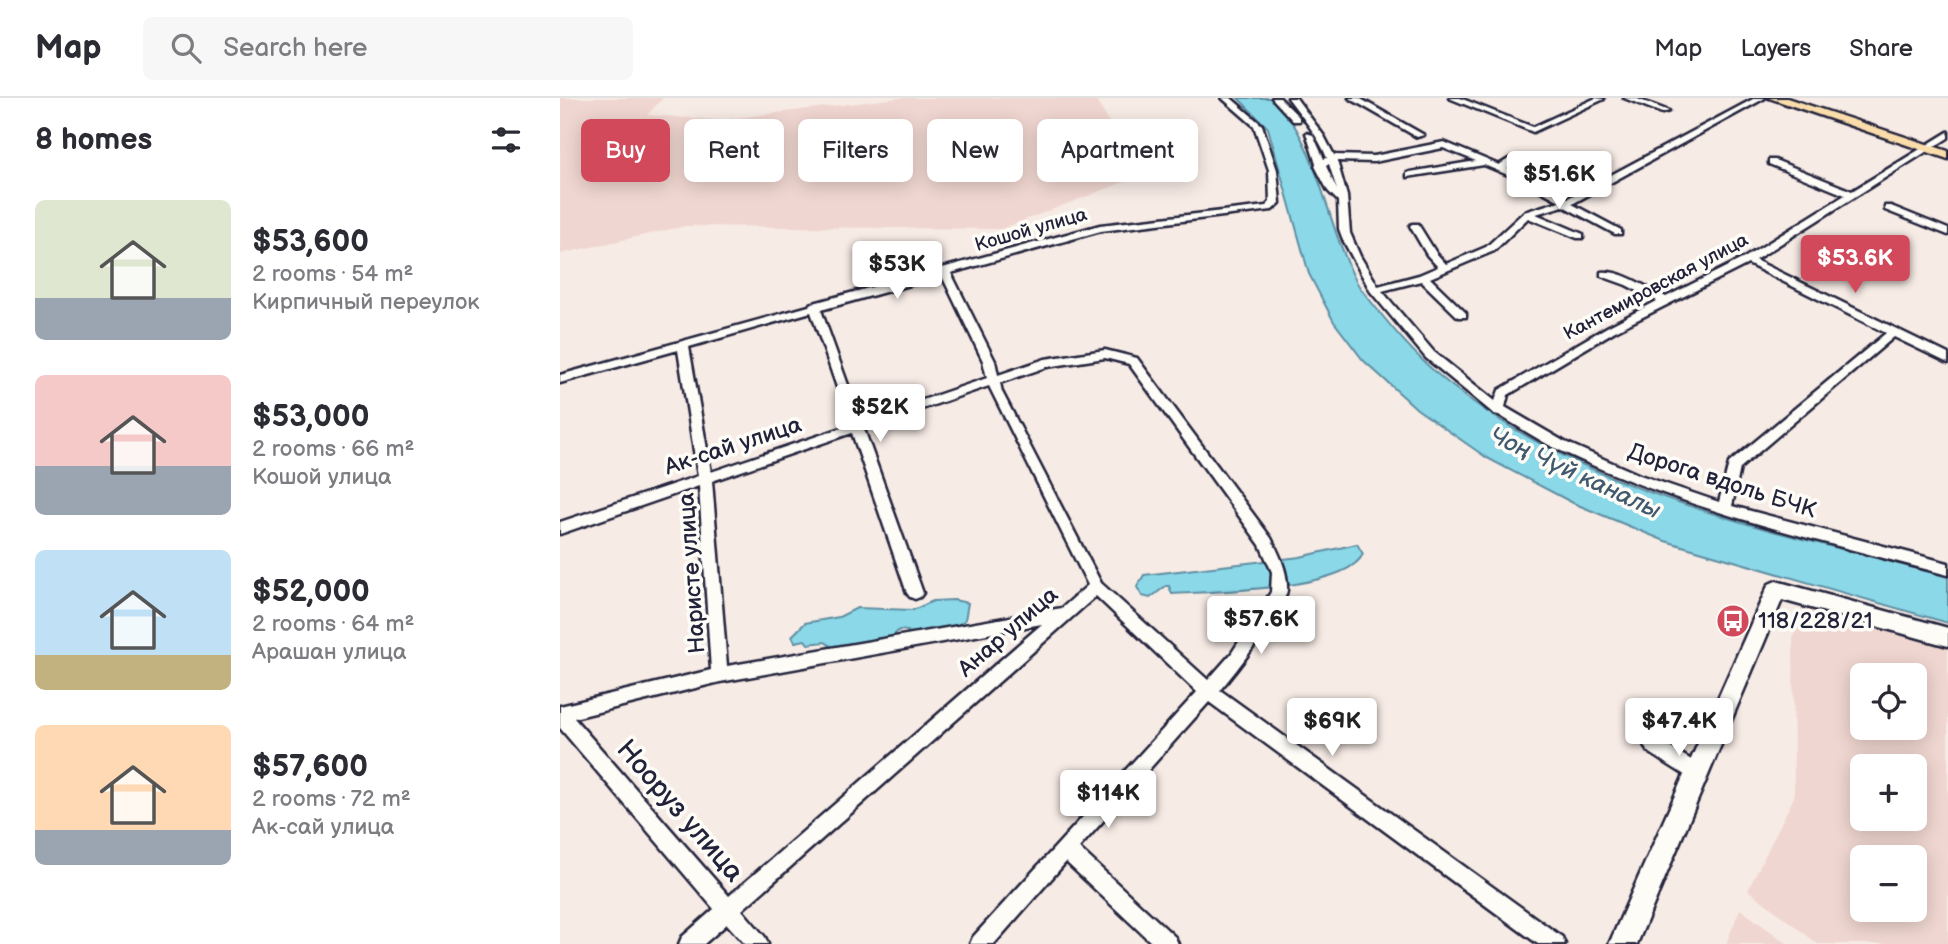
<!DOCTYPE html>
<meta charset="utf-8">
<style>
:root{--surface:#fff;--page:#f7f7f7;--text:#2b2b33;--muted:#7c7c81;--line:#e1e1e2;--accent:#d1495b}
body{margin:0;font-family:"Balsamiq Sans",sans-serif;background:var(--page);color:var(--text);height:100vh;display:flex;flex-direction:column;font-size:26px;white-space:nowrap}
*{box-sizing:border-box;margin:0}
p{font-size:23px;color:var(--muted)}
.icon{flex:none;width:38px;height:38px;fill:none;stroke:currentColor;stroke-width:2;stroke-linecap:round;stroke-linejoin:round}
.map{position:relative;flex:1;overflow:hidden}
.drawer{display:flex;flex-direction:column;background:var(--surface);width:560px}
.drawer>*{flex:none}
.hud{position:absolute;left:21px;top:21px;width:665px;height:63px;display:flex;gap:14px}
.fabs{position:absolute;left:1290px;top:565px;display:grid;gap:14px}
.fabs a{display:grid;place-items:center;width:77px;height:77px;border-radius:10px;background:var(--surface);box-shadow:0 4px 18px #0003;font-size:35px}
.price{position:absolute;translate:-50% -60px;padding:0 16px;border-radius:7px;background:#fff;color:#222;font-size:23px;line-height:46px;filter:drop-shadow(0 2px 4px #0008)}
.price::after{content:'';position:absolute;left:50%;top:42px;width:21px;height:16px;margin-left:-10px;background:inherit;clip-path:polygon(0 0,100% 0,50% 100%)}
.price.active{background:var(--accent);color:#fff}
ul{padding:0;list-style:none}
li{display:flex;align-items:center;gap:21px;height:175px;padding:0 35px}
li span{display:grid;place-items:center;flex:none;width:196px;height:140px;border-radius:10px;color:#555}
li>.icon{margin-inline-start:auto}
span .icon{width:84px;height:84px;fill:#fffc;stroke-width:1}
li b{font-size:30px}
h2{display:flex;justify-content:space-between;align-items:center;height:84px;padding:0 35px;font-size:30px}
.pill{padding:0 24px;border-radius:10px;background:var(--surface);box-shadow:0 4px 18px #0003;font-size:24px;line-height:63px}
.pill.active{background:var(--accent);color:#fff}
header{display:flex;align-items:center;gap:42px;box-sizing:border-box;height:98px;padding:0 35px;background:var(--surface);border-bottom:2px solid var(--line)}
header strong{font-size:33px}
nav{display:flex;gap:38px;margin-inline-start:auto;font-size:24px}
.search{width:490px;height:63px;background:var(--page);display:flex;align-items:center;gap:18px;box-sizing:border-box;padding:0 24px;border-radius:10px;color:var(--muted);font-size:26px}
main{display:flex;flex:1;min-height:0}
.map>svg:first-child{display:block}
</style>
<header>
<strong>Map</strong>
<div class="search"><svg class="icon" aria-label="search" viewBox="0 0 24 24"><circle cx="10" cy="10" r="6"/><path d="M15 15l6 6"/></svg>Search here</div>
<nav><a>Map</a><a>Layers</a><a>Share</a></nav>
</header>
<main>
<section class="drawer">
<h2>8 homes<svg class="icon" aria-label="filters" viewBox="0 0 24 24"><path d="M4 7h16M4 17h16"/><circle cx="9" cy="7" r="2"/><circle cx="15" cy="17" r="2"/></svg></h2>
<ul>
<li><span style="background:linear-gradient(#dfe7d0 70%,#9aa5b1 0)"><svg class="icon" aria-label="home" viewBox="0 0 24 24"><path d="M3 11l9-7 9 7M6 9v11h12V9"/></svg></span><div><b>$53,600</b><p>2 rooms · 54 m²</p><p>Кирпичный переулок</p></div></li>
<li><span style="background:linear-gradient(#f6c9c9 65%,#9aa5b1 0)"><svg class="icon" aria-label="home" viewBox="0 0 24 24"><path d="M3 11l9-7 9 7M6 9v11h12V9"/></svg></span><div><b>$53,000</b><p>2 rooms · 66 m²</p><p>Кошой улица</p></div></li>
<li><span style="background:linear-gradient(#bfe0f5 75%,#c2b280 0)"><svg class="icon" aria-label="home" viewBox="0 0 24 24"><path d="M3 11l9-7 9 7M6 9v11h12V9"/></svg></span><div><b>$52,000</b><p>2 rooms · 64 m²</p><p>Арашан улица</p></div></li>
<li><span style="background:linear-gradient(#ffd9b3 75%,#9aa5b1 0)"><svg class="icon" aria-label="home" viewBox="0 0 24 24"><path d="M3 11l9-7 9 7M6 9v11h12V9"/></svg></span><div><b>$57,600</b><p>2 rooms · 72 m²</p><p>Ак-сай улица</p></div></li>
</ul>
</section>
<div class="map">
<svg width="1388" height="846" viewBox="0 0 1388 846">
<rect width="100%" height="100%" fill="#f7ebe5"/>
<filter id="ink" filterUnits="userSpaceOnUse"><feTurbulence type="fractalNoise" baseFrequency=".0143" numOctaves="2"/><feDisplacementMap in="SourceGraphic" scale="14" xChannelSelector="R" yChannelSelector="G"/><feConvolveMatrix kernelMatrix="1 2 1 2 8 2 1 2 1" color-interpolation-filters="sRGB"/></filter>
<g filter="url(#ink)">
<g fill="#f0d6d0" fill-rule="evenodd">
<polygon points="0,0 103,0 87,17 159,22 338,0 535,0 580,78 441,131 125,128 0,156"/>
<path d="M 1250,509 L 1388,548 L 1388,846 L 1258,846 L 1188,792 L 1234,699 L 1233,538 ZM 1302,578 L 1354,578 L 1354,630 L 1302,630 ZM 1302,668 L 1354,668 L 1354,721 L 1302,721 ZM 1302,760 L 1354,760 L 1354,812 L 1302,812 Z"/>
<polygon points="1180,811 1228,846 1166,846"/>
</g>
<g fill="#8ad8e8" stroke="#608fa3" stroke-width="2">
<path d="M 678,0 L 713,0 C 749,35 762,96 779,143 C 786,159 790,176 801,191 C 827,224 854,258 887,284 C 1028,399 1217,432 1388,479 L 1388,525 L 1105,443 L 1013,405 L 927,360 L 857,311 L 803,262 L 774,224 L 749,176 L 708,30 Z"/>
<path d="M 797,446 L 803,456 C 786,493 650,493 612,496 L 609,488 L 606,488 L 590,500 L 582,498 L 577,489 L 584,477 L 740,459 Z"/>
<polygon points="394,502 408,505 405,522 388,534 346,541 348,533 339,532 328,543 276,552 265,544 248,546 245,542 235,544 232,538 245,525 279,519 297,510 353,512 373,503"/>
</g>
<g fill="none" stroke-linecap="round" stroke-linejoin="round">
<defs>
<g id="street">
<path d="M 662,0 L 671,0 L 702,27 L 717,72 L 720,105 L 712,112 L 541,133 L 391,175 L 435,263 L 438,277 L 485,261 L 545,252 L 577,260 L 711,440 C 719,456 728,473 727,492 C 725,511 674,576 660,592 L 1002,839 L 1005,846 L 978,846 L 649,604 L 519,750 L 615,839 L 618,846 L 593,846 L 506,764 L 434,846 L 410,846 L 413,839 L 637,594 L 536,498 L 182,812 L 205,839 L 208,846 L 185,846 L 167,826 L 144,846 L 119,846 L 122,839 L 154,811 L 0,630 L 0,608 L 151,572 L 139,388 L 0,436 L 0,424 L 138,378 L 118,252 L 0,285 L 0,277 L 249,208 L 250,206 L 540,127 L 706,108 L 710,104 L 709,72 L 694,28 ZM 382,178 L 423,263 L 427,280 L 301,323 L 261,212 ZM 251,214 L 290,327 L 151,374 L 129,249 ZM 545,260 L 569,266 L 700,447 L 712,474 L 711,494 L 671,556 L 648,582 L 541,485 L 442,294 L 440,285 L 487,269 ZM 429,288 L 528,487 L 502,510 L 167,568 L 152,383 L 292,335 L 347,495 L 350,499 L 355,501 L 360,499 L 363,495 L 304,331 ZM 482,526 L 169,798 L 14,620 L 160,584 Z"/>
<polygon points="712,0 720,0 739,19 739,23 733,23"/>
<path d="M 728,0 L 736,0 L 764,38 L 774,57 L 814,58 L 884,44 L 939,67 L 952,59 L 958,59 L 958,63 L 947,70 L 1008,100 L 1195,0 L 1205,0 L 1012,106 L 1061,132 L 1061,136 L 1055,136 L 1003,108 L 976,116 L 1023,136 L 1023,140 L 1017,140 L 968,120 L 934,153 L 870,180 L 906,215 L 906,219 L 898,219 L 861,183 L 822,193 L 874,254 L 935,303 L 939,292 L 1047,229 L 1097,203 L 1066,187 L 1041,178 L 1041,174 C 1062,172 1087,190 1106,199 L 1184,160 L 1285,97 L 1209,66 L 1209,62 L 1215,62 L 1292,93 L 1388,34 L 1388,40 L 1195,162 L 1388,256 L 1388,265 L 1334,239 L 1180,370 L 1172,408 L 1388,465 L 1388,477 C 1256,442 1122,411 999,352 C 978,342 959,329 939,317 L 934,316 L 866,260 L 811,194 L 783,142 L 779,131 L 778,103 L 768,93 L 755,68 L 756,66 L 746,35 L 753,37 L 764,61 L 767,60 C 758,37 742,19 728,0 ZM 883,50 L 916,63 L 850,74 L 847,75 L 847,79 L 924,67 L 960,82 L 1000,103 L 964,114 L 926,149 L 886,166 L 876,155 L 858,126 L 852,126 L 850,128 L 867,157 L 878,169 L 859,177 L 818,188 L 800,158 L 790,135 L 787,98 L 777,63 L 814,64 ZM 769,66 L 777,92 L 766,68 ZM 1188,166 L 1326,235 L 1169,365 L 1159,404 L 1080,377 L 1005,344 L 945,309 L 948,297 L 1055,233 Z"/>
<polygon points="789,0 799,0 864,37 857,39"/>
<polygon points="889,0 900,0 973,29 1036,0 1044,1 973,34"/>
<polygon points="1064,0 1075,0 1109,13 1102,15"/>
<polygon points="1325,108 1331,108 1388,131 1388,137 1325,112"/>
<polygon points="1093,639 1143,669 1146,675 1143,681 1137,684 1131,681 1087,653 1084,647 1087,641"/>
</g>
<polygon id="secondary" points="1216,483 1388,530 1388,548 1222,502 1077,846 1049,846 1206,492 1209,486"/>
<polygon id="primary" points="1209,0 1227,0 1388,53 1388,61"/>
</defs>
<use href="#street" stroke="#22223b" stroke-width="5"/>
<use href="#secondary" stroke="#22223b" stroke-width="5"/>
<use href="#primary" stroke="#22223b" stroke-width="5"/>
<use href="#street" fill="#fdfcf7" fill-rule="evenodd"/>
<use href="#secondary" fill="#fdfcf7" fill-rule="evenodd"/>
<use href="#primary" fill="#faddab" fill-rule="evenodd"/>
</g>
</g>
<defs>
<symbol id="bus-disc" viewBox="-11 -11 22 22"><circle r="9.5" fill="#d1495b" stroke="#fdfcf7"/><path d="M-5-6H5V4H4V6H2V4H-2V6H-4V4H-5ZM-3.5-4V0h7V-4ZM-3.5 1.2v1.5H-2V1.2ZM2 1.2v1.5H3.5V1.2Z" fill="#fff"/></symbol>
</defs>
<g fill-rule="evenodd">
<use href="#bus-disc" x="1154" y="504" width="38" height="38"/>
</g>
<g text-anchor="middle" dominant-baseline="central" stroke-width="7" stroke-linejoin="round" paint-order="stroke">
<g font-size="19" fill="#22223b" stroke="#fdfcf7">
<text transform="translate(471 132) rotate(-16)">Кошой улица</text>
<text transform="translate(1096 189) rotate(-28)">Кантемировская улица</text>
</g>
<g font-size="23" fill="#22223b" stroke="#fdfcf7">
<text transform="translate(173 348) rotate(-18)">Ак-сай улица</text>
<text transform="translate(1162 383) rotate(18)">Дорога вдоль БЧК</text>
<text transform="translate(132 475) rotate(-94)">Наристе улица</text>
<text transform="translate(448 534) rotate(-41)">Анар улица</text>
</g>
<g font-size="23" fill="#22223b" stroke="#fdfcf7" text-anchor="start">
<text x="1198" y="523">118/228/21</text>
</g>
<g font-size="24" font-style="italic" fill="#41596f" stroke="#fdfcf7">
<text transform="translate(1015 375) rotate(25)">Чоң Чүй каналы</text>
</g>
<g font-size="28" fill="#22223b" stroke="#fdfcf7">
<text transform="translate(120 713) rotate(49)">Нооруз улица</text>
</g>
</g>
</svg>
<div class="fabs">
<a><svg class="icon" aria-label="locate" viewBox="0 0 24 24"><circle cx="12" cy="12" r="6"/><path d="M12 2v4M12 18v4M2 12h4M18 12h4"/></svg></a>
<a>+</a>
<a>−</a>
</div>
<b class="price" style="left:999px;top:113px">$51.6K</b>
<b class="price active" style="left:1295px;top:197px">$53.6K</b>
<b class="price" style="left:337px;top:203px">$53K</b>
<b class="price" style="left:320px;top:346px">$52K</b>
<b class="price" style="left:701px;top:558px">$57.6K</b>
<b class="price" style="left:772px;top:660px">$69K</b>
<b class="price" style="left:1119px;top:660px">$47.4K</b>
<b class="price" style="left:548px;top:732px">$114K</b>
<div class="hud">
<a class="pill active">Buy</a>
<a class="pill">Rent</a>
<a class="pill">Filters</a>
<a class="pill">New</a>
<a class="pill">Apartment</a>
</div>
</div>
</main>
